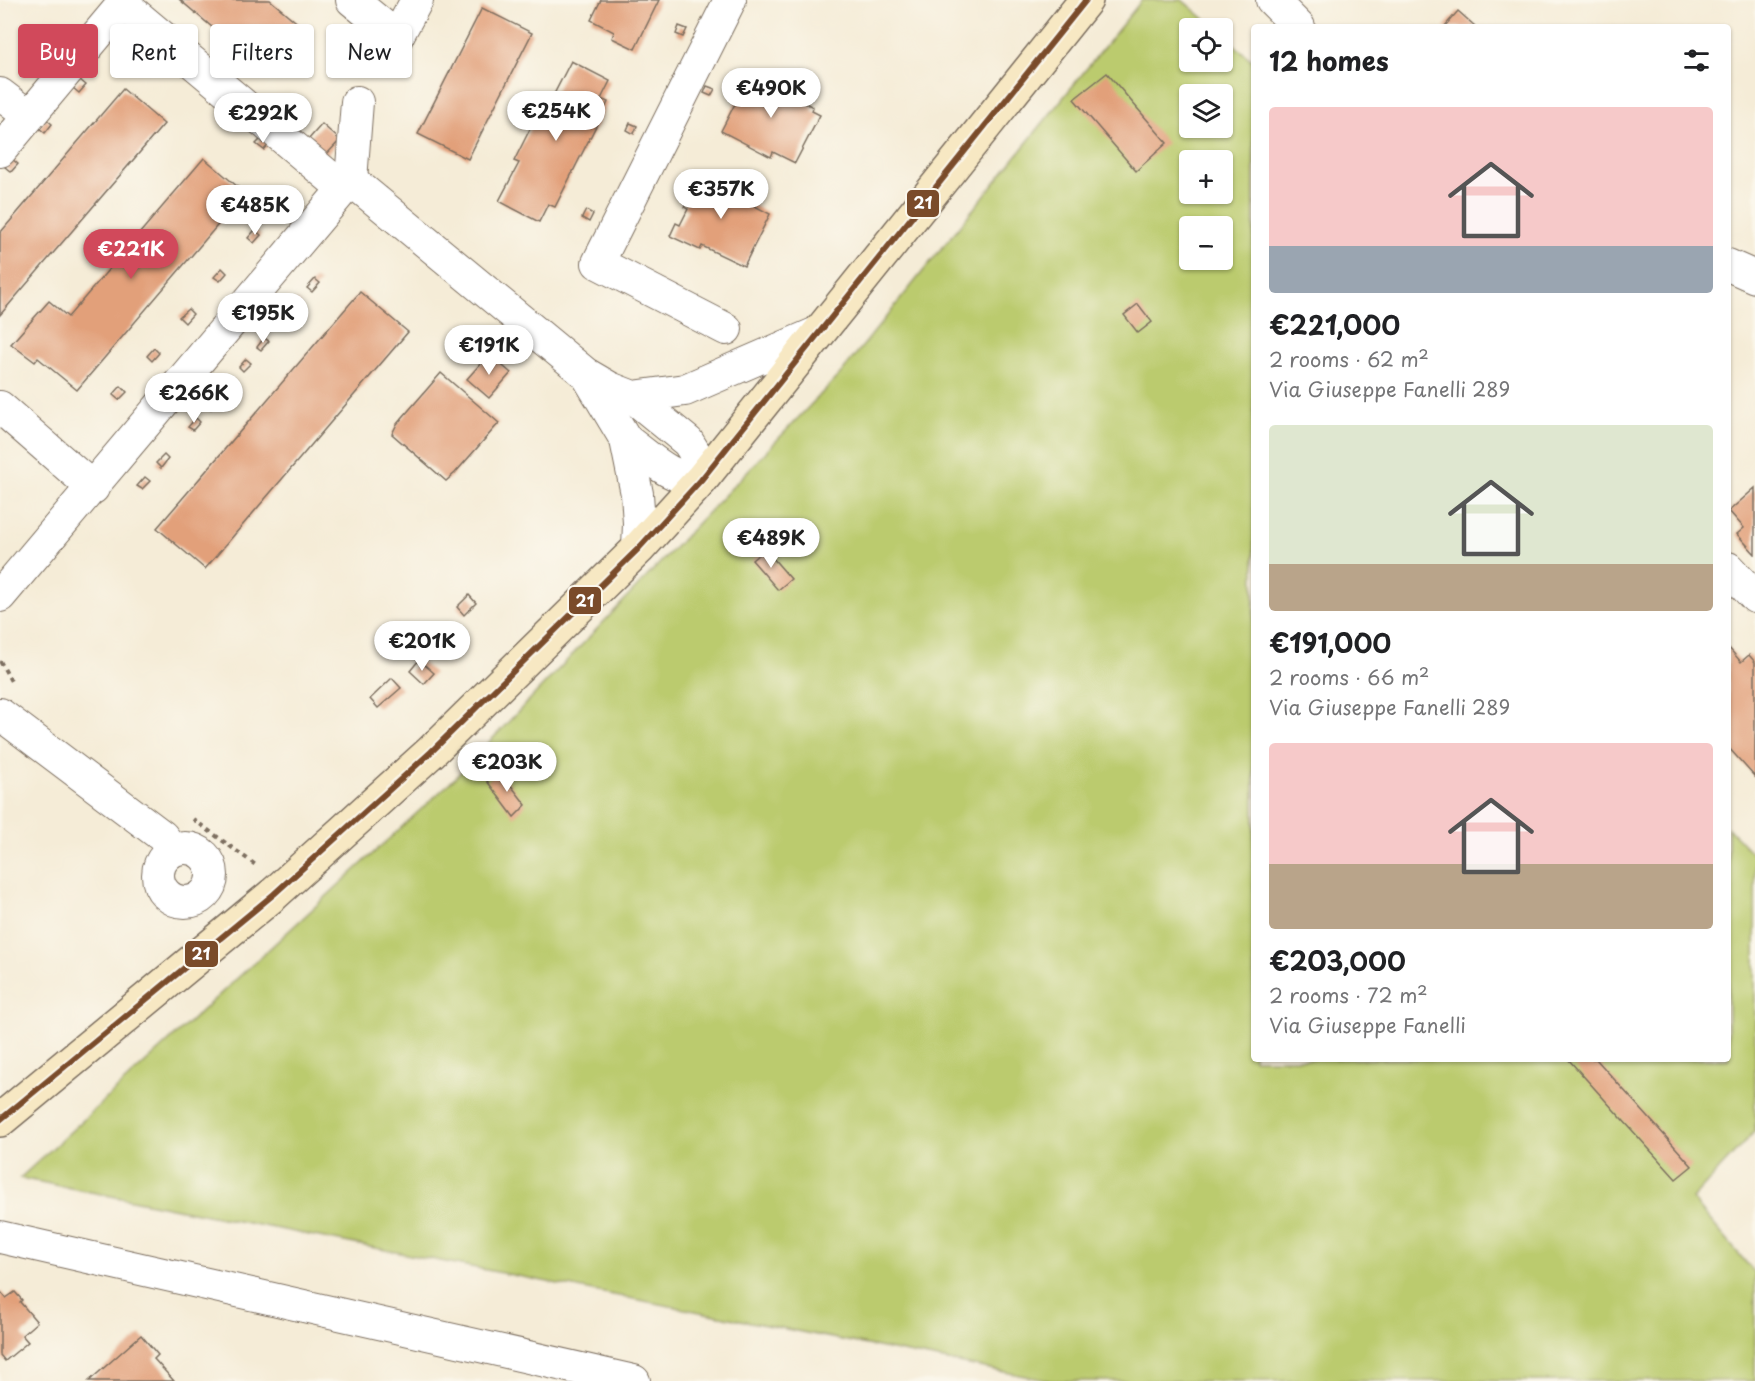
<!DOCTYPE html>
<meta charset="utf-8">
<style>
:root{--surface:#fff;--page:#f6f6f6;--text:#202124;--muted:#757577;--accent:#d1495b}
body{margin:0;font-family:"Playpen Sans",sans-serif;background:var(--page);color:var(--text);height:100vh;display:flex;flex-direction:column;font-size:22px;white-space:nowrap}
*{box-sizing:border-box;margin:0}
p{font-size:20px;color:var(--muted)}
.icon{flex:none;width:33px;height:33px;fill:none;stroke:currentColor;stroke-width:2;stroke-linecap:round;stroke-linejoin:round}
.map{position:relative;flex:1;overflow:hidden}
.details{position:absolute;left:1251px;top:24px;width:480px;height:1038px;display:flex;flex-direction:column;background:var(--surface);border-radius:6px;box-shadow:0 2px 4px #0004}
.details>*{flex:none}
.banner{position:absolute;left:18px;top:24px;width:570px;height:54px;display:flex;gap:12px}
.fabs{position:absolute;left:1179px;top:18px;display:grid;gap:12px}
.fabs a{display:grid;place-items:center;width:54px;height:54px;border-radius:6px;background:var(--surface);box-shadow:0 2px 4px #0004;font-size:30px}
.price{position:absolute;translate:-50% -51px;padding:0 14px;border-radius:21px;background:#fff;color:#222;font-size:20px;line-height:39px;filter:drop-shadow(0 2px 3px #0008)}
.price::after{content:'';position:absolute;left:50%;top:36px;width:18px;height:14px;margin-left:-9px;background:inherit;clip-path:polygon(0 0,100% 0,50% 100%)}
.price.current{background:var(--accent);color:#fff}
ul{padding:0;list-style:none}
li{display:grid;align-content:center;gap:12px;height:318px;padding:0 18px}
li span{display:grid;place-items:center;height:186px;border-radius:6px;color:#555}
li>.icon{margin-inline-start:auto}
span .icon{width:108px;height:108px;fill:#fffc;stroke-width:1}
li b{font-size:26px}
h2{display:flex;justify-content:space-between;align-items:center;height:72px;padding:0 18px;font-size:26px}
.pill{padding:0 21px;border-radius:6px;background:var(--surface);box-shadow:0 2px 4px #0004;font-size:21px;line-height:54px}
.pill.current{background:var(--accent);color:#fff}
.map>svg:first-child{display:block}
</style>
<div class="map">
<svg width="1755" height="1381" viewBox="0 0 1755 1381">
<rect width="100%" height="100%" fill="#fbf7ec"/>
<filter id="ink" filterUnits="userSpaceOnUse"><feTurbulence type="fractalNoise" baseFrequency=".0167" numOctaves="2"/><feDisplacementMap in="SourceGraphic" scale="12" xChannelSelector="R" yChannelSelector="G"/><feConvolveMatrix kernelMatrix="1 2 1 2 8 2 1 2 1" color-interpolation-filters="sRGB"/></filter>
<filter id="wash" filterUnits="userSpaceOnUse"><feTurbulence type="fractalNoise" baseFrequency=".008" numOctaves="4" result="noise"/><feDisplacementMap in="SourceGraphic" scale="24" xChannelSelector="R" yChannelSelector="G"/><feGaussianBlur stdDeviation="1.35" result="paint"/><feColorMatrix in="noise" values="0 0 0 0 0 0 0 0 0 0 0 0 0 0 0 0 0 1.4 0 .05"/><feComposite in="paint" operator="in"/></filter>
<g filter="url(#wash)">
<rect width="100%" height="100%" fill="#f5ecd7"/>
<path fill="#bbcb6e" stroke="#7b7a46" stroke-width="1.5" fill-rule="evenodd" d="M 1142,0 L 1182,0 L 1215,28 L 1190,28 L 1190,62 L 1222,62 L 1223,35 L 1254,62 L 1254,1059 L 1728,1059 L 1728,828 L 1755,856 L 1755,1131 L 1692,1199 L 1755,1273 L 1755,1381 L 1050,1381 L 20,1178 L 454,779 L 841,373 ZM 1190,94 L 1222,94 L 1222,128 L 1190,128 ZM 1190,160 L 1222,160 L 1222,194 L 1190,194 ZM 1190,226 L 1222,226 L 1222,260 L 1190,260 Z"/>
<g id="blocks">
<g fill="#e2a07a">
<polygon points="180,0 270,0 307,31 269,75"/>
<polygon points="601,0 659,0 635,49 612,38 614,32 591,20"/>
<polygon points="482,8 532,33 468,159 418,134"/>
<polygon points="1458,11 1476,27 1444,27"/>
<polygon points="679,26 687,29 683,37 676,34"/>
<polygon points="571,61 610,81 601,99 608,102 555,207 548,204 539,222 499,201 519,163 514,161 530,129 547,96 552,98"/>
<polygon points="753,70 783,86 780,90 813,107 812,111 820,115 795,163 773,152 771,157 721,131 738,98 742,100 750,84 747,82"/>
<polygon points="1107,73 1167,143 1136,171 1074,99"/>
<polygon points="80,80 86,85 79,93 73,88"/>
<polygon points="707,86 715,89 711,96 704,93"/>
<polygon points="123,89 164,124 0,315 0,233"/>
<polygon points="46,119 52,124 45,133 39,128"/>
<polygon points="630,123 637,126 634,134 627,130"/>
<polygon points="322,124 340,140 326,155 308,140"/>
<polygon points="263,137 270,143 264,150 256,144"/>
<polygon points="204,158 245,193 77,390 38,358 35,362 11,344 49,301 68,317"/>
<polygon points="12,159 18,164 11,172 5,167"/>
<polygon points="701,172 752,197 749,203 770,214 744,266 702,246 700,250 670,236 676,223 680,225 688,209 684,207"/>
<polygon points="586,210 593,214 589,222 582,218"/>
<polygon points="255,230 261,235 254,243 248,238"/>
<polygon points="222,268 227,273 220,281 214,277"/>
<polygon points="315,279 320,283 312,292 307,288"/>
<polygon points="360,292 408,332 205,569 157,528"/>
<polygon points="297,300 301,304 294,313 289,309"/>
<polygon points="1138,304 1152,322 1138,333 1124,315"/>
<polygon points="188,309 193,314 185,323 179,317"/>
<polygon points="264,338 269,341 261,350 257,347"/>
<polygon points="154,348 159,353 152,361 147,356"/>
<polygon points="489,354 511,373 489,398 467,379"/>
<polygon points="246,359 251,363 243,371 239,367"/>
<polygon points="441,373 499,423 455,473 446,481 392,434 397,424"/>
<polygon points="121,386 127,392 119,400 113,395"/>
<polygon points="214,396 219,401 211,409 206,405"/>
<polygon points="196,418 200,422 193,430 188,427"/>
<polygon points="164,455 168,459 161,468 156,463"/>
<polygon points="145,477 150,481 142,489 137,486"/>
<polygon points="1755,488 1755,554 1737,534 1744,528 1729,511"/>
<polygon points="765,549 791,579 778,590 752,560"/>
<polygon points="469,595 476,603 464,615 457,607"/>
<polygon points="1728,647 1741,662 1749,655 1755,662 1755,777 1728,747"/>
<polygon points="419,660 434,673 424,684 410,671"/>
<polygon points="392,678 401,688 378,708 370,699"/>
<polygon points="499,770 526,805 514,817 487,781"/>
<polygon points="1568,1059 1596,1059 1692,1166 1676,1179"/>
<polygon points="0,1291 6,1298 15,1292 22,1300 20,1302 37,1322 22,1335 28,1342 5,1361 0,1355"/>
<polygon points="141,1335 158,1355 154,1359 174,1381 89,1381"/>
</g>
</g>
</g>
<g filter="url(#ink)">
<use href="#blocks" fill-opacity="0" stroke="#7c6e5f" stroke-width="1.5"/>
<g fill="none" stroke-linecap="round" stroke-linejoin="round">
<defs>
<g id="minor">
<polyline points="352,0 397,37"/>
<polyline points="1272,0 1299,27"/>
<polyline points="384,61 417,0"/>
<polyline points="0,94 29,116"/>
<polyline points="0,151 123,4 344,189"/>
<polyline points="351,180 586,374 610,388 633,397 685,390 819,332"/>
<polyline points="1728,265 1755,277"/>
<polyline points="726,329 598,263 730,0"/>
<polyline points="587,375 626,440 637,494 639,523 638,549"/>
<polyline points="0,407 93,488"/>
<path d="M 626,440 C 651,458 669,479 701,480 L 699,460 L 688,442 L 633,397"/>
<polyline points="1728,568 1755,597"/>
<polyline points="0,596 351,180 357,102"/>
<polyline points="0,714 162,836 173,850"/>
<circle cx="185" cy="875" r="27"/>
<polyline points="0,1237 634,1381"/>
</g>
<polyline id="secondary" points="0,1120 274,894 431,752 638,549 701,480 1086,0"/>
</defs>
<use href="#minor" stroke="#7c6e5f" stroke-width="34"/>
<use href="#secondary" stroke="#7c6e5f" stroke-width="36"/>
<g stroke="#7c6e5f" stroke-width="4" stroke-dasharray="4.5 4.5" stroke-linecap="butt">
<polyline points="0,661 12,683"/>
<polyline points="193,819 257,866"/>
</g>
<use href="#minor" stroke="#fff" stroke-width="32"/>
<use href="#secondary" stroke="#f7e8c3" stroke-width="33"/>
<defs>
<polyline id="bus-1" points="0,1120 274,894 431,752 638,549 701,480 1086,0"/>
</defs>
<use href="#bus-1" stroke="#fbf7ec" stroke-width="10"/>
<use href="#bus-1" stroke="#7a4b2a" stroke-width="6"/>
</g>
</g>
<g stroke="#fbf7ec" stroke-width="2">
<rect x="906" y="189" width="34" height="29" rx="6" fill="#7a4b2a"/>
<rect x="568" y="586" width="34" height="29" rx="6" fill="#7a4b2a"/>
<rect x="184" y="940" width="35" height="28" rx="6" fill="#7a4b2a"/>
</g>
<g font-size="16" text-anchor="middle" font-weight="bold" fill="#fff">
<text x="923" y="209">21</text>
<text x="585" y="607">21</text>
<text x="201" y="960">21</text>
</g>
</svg>
<div class="fabs">
<a><svg class="icon" aria-label="locate" viewBox="0 0 24 24"><circle cx="12" cy="12" r="6"/><path d="M12 2v4M12 18v4M2 12h4M18 12h4"/></svg></a>
<a><svg class="icon" aria-label="layers" viewBox="0 0 24 24"><path d="M12 4l9 5-9 5-9-5zM3 14l9 5 9-5"/></svg></a>
<a>+</a>
<a>−</a>
</div>
<b class="price" style="left:771px;top:119px">€490K</b>
<b class="price" style="left:556px;top:142px">€254K</b>
<b class="price" style="left:263px;top:144px">€292K</b>
<b class="price" style="left:721px;top:220px">€357K</b>
<b class="price" style="left:255px;top:236px">€485K</b>
<b class="price current" style="left:131px;top:280px">€221K</b>
<b class="price" style="left:263px;top:344px">€195K</b>
<b class="price" style="left:489px;top:376px">€191K</b>
<b class="price" style="left:194px;top:424px">€266K</b>
<b class="price" style="left:771px;top:569px">€489K</b>
<b class="price" style="left:422px;top:672px">€201K</b>
<b class="price" style="left:507px;top:793px">€203K</b>
<div class="banner">
<a class="pill current">Buy</a>
<a class="pill">Rent</a>
<a class="pill">Filters</a>
<a class="pill">New</a>
</div>
<section class="details">
<h2>12 homes<svg class="icon" aria-label="filters" viewBox="0 0 24 24"><path d="M4 7h16M4 17h16"/><circle cx="9" cy="7" r="2"/><circle cx="15" cy="17" r="2"/></svg></h2>
<ul>
<li><span style="background:linear-gradient(#f6c9c9 75%,#9aa5b1 0)"><svg class="icon" aria-label="home" viewBox="0 0 24 24"><path d="M3 11l9-7 9 7M6 9v11h12V9"/></svg></span><div><b>€221,000</b><p>2 rooms · 62 m²</p><p>Via Giuseppe Fanelli 289</p></div></li>
<li><span style="background:linear-gradient(#dfe7d0 75%,#b9a48a 0)"><svg class="icon" aria-label="home" viewBox="0 0 24 24"><path d="M3 11l9-7 9 7M6 9v11h12V9"/></svg></span><div><b>€191,000</b><p>2 rooms · 66 m²</p><p>Via Giuseppe Fanelli 289</p></div></li>
<li><span style="background:linear-gradient(#f6c9c9 65%,#b9a48a 0)"><svg class="icon" aria-label="home" viewBox="0 0 24 24"><path d="M3 11l9-7 9 7M6 9v11h12V9"/></svg></span><div><b>€203,000</b><p>2 rooms · 72 m²</p><p>Via Giuseppe Fanelli</p></div></li>
</ul>
</section>
</div>
